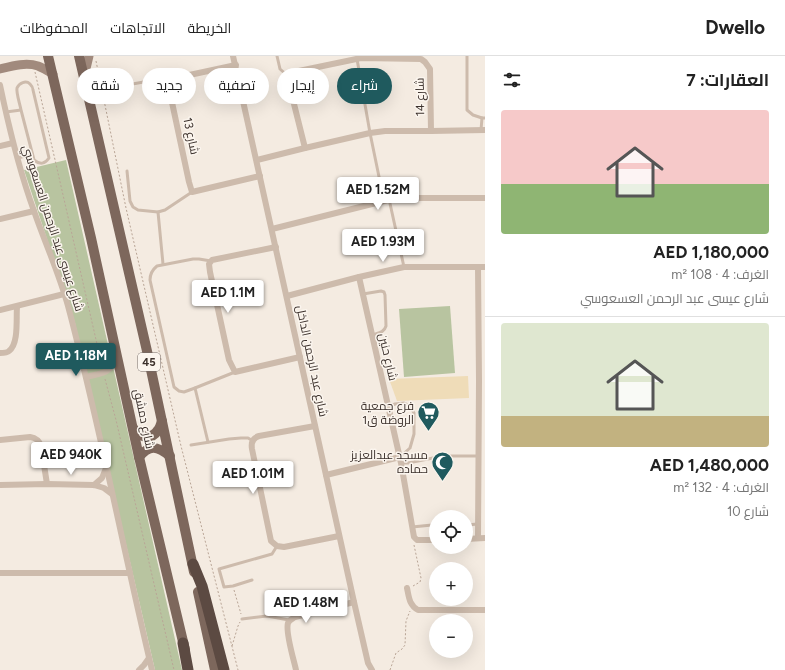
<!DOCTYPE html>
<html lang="ar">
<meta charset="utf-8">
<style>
:root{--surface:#fff;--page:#f2f2f2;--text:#222;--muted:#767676;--line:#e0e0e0;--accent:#1f5a5e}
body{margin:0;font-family:Figtree,Cairo,sans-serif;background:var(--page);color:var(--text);direction:rtl;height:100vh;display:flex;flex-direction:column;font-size:15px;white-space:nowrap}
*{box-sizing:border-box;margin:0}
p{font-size:13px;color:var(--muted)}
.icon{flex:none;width:22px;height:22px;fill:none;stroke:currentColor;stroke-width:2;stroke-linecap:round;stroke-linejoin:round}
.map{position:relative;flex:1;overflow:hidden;direction:ltr}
.side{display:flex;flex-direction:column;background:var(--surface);width:300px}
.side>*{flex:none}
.top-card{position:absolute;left:12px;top:12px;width:380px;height:36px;direction:rtl;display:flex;gap:8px}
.controls{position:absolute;left:429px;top:454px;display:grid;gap:8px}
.controls a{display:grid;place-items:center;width:44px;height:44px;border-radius:50%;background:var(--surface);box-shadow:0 4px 16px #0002;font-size:20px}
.price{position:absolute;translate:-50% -34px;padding:0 9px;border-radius:4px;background:#fff;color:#222;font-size:13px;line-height:26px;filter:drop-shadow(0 1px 2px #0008)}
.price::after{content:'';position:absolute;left:50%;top:24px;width:12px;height:9px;margin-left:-6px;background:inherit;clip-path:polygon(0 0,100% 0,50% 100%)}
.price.on{background:var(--accent);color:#fff}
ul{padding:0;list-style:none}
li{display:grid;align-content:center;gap:8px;height:212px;padding:0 16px}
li+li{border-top:1px solid var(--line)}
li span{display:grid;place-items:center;height:124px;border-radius:4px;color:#555}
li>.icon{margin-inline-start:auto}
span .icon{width:72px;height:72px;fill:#fffc;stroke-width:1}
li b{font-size:17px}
h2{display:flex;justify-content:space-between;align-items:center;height:48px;padding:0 16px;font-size:17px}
.pill{padding:0 14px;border-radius:18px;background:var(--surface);box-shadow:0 4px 16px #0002;font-size:14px;line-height:36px}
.pill.on{background:var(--accent);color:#fff}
header{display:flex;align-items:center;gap:24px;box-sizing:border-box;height:56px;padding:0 20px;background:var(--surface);border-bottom:1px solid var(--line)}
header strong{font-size:19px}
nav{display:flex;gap:22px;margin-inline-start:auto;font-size:14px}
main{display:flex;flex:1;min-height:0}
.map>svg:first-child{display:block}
</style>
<header>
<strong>Dwello</strong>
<nav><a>الخريطة</a><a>الاتجاهات</a><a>المحفوظات</a></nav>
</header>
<main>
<section class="side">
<h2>العقارات: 7<svg class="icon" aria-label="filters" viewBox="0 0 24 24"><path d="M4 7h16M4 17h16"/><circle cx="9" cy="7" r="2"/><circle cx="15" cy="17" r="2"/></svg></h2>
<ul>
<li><span style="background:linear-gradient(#f6c9c9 60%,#8fb573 0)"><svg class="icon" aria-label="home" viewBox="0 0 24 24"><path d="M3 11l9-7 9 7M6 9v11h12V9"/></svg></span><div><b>AED 1,180,000</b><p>الغرف: 4 · 108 m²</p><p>شارع عيسى عبد الرحمن العسعوسي</p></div></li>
<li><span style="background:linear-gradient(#dfe7d0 75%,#c2b280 0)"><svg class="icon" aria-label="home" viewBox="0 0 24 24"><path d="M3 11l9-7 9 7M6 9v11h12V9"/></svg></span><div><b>AED 1,480,000</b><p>الغرف: 4 · 132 m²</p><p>شارع 10</p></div></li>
</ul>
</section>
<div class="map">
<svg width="485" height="614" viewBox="0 0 485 614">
<rect width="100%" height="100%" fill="#f4ebe1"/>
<g fill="#b8c4a0">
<polygon points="66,104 182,614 155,614 75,267 24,114"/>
<polygon points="450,250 455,317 404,321 399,253"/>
</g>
<polygon fill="#efdcb8" points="468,320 469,342 397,345 389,323"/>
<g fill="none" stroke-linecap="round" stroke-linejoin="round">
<g stroke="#b9a596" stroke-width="1" stroke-dasharray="2 2" stroke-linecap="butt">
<polyline points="96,5 126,152 181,390 238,614"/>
<polyline points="35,16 102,310"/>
<polyline points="105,323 116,364 174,614"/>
<polyline points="413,530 420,526 421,522 414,489"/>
<polyline points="234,534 241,558"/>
<polyline points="232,590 238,570 240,566"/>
<polyline points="390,614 396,597 402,593 405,589 406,565 410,555"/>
</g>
<g stroke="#cdbbac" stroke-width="3">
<polyline points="277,0 280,13 289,21"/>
<polyline points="467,0 467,54 473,59 482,62"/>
<polyline points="357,3 370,77 384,145"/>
<polyline points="127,29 160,23 171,27"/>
<path d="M 6,56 L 21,54 L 34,104 C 40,109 45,108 49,102 L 33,34 C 33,32 31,29 30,28 C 26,24 19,27 17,32 C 16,37 20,48 21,54"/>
<polyline points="481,74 482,62 485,62"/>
<polyline points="18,102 32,98"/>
<polyline points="127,115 130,145 133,151 138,154 158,156 165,154 192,136"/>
<polyline points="389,143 404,211"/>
<polyline points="158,156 163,208"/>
<path d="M 211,205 L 199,203 L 193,203 L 157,210 C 152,214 150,218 150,224 L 174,331 L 179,335 L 184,336 L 195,332 L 235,316"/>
<path d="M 363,238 L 381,235 L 384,236 L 385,239 L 386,270 C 384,277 378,277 372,279"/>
<polyline points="195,332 208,386"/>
<polyline points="388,351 395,348 404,347 410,350 414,357 414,378 410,392 400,401"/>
<polyline points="191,389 229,383 241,382 248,382 253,385"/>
<polyline points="401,407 408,407 443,400 478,400"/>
<polyline points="466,469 478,468"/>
<polyline points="412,471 432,469 436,471"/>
<polyline points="252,524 233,530 224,531 219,513 272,498 277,490"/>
<polyline points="242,563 267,560 289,564"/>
</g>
<g stroke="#cdbbac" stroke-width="6">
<polyline points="233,0 326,419 354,546 368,607 372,614"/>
<polyline points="236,9 180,21 171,27 170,37 189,126 192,136 260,120"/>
<path d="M 0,29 C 9,72 19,114 34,155 C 45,187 59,217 68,250 C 100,370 123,493 152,614"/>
<polyline points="0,90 13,87"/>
<polyline points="305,92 289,28 289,21 294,16 361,2 421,3 425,6 430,13 431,75"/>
<polyline points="257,104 305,92 370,77 385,75 431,75 485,74"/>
<polyline points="0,163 34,155"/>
<polyline points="272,173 396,142 485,142"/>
<polyline points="276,191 212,204 209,208 210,216 229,304 235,316 300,301"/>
<polyline points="478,211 479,325 478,482"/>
<polyline points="359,221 401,407 414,481 417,484 436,484"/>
<polyline points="287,240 359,221 404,211 485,211"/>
<polyline points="0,254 64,238"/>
<path d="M 0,297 C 3,297 7,297 9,295 C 19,288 16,262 17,251"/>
<path d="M 86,321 C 101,317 112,318 115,301"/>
<path d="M 315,370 L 259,380 C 252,382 251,387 252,393 L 271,485 L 277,490 L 284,491 L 339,480"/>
<path d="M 0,384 L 30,381 C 36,382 39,384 41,390 L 47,428"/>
<polyline points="326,419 400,401"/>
<polyline points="0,429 47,428 94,429 104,432 112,438"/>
<polyline points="94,429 102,422 106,412"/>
<polyline points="466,483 485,482"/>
<polyline points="0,517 130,517"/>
<path d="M 407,532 C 409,541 409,549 418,554 L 485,554"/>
<polyline points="139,614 144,609 149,602"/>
<path d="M 296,614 C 294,604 285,576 288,567 C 289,564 292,563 295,561 L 354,546"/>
</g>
<g stroke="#a18a7d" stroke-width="9">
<path d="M 0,13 C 12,10 26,6 38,10 C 43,12 48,15 53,18"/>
<polyline points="84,21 89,0"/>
</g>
<g stroke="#7d675c" stroke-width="10">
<polyline points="48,0 91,182 139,401 185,594"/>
<polyline points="79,0 147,295 194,516"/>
<path d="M 133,372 C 138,381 151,385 158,374 C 160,372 161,368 162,365"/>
<path d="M 139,401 C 150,388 157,390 170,400"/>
<polyline points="198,536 215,614"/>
</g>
<g stroke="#5c4a42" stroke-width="11">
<polyline points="193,508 202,530 224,614"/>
<polyline points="183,587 188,614"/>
</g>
</g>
<defs>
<symbol id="supermarket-pin" viewBox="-11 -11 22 30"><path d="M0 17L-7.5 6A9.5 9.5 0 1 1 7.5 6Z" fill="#1f5a5e" stroke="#fbf5ee"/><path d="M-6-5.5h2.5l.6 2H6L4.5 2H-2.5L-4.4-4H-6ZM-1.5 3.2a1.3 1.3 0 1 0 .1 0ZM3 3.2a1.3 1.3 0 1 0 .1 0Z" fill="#fff"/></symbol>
<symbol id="mosque-pin" viewBox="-11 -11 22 30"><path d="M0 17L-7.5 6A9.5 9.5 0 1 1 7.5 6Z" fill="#1f5a5e" stroke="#fbf5ee"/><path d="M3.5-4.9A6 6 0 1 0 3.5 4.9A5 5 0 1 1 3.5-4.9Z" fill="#fff"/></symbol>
</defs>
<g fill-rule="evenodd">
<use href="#supermarket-pin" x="416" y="344" width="25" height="34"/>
<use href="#mosque-pin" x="430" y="394" width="25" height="34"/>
</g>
<g text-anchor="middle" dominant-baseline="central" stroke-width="3" stroke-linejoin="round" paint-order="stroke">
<rect fill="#fbf5ee" stroke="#756b66" stroke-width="1" x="138" y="297" width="22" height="18" rx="3"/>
<g font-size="11" font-weight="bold" fill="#3b302b">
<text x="149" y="306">45</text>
</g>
<g font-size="12" fill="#3b302b" stroke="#fbf5ee">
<text transform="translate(420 41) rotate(-91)">شارع 14</text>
<text transform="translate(191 80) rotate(78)">شارع 13</text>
<text transform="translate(53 172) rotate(72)">شارع عيسى عبد الرحمن العسعوسي</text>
<text transform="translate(388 301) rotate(77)">شارع حنين</text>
<text transform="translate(312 305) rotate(78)">شارع عبد الرحمن الداخل</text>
<text transform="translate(144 363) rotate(78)">شارع دمشق</text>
</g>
<g font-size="12" fill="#3b302b" stroke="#fbf5ee" text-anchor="end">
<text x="414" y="350">فرع جمعية<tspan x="414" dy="14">الروضة ق1</tspan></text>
<text x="428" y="399">مسجد عبدالعزيز<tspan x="428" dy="14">حماده</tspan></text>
</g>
</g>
</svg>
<div class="controls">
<a><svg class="icon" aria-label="locate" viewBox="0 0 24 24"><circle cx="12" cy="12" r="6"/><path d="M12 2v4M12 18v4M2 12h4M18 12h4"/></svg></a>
<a>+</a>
<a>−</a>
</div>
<b class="price" style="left:378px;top:155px">AED 1.52M</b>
<b class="price" style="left:383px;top:207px">AED 1.93M</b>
<b class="price" style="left:228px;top:258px">AED 1.1M</b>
<b class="price on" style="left:76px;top:321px">AED 1.18M</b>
<b class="price" style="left:71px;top:420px">AED 940K</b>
<b class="price" style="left:253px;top:439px">AED 1.01M</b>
<b class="price" style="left:306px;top:568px">AED 1.48M</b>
<div class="top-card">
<a class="pill on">شراء</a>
<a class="pill">إيجار</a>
<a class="pill">تصفية</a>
<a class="pill">جديد</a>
<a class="pill">شقة</a>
</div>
</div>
</main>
